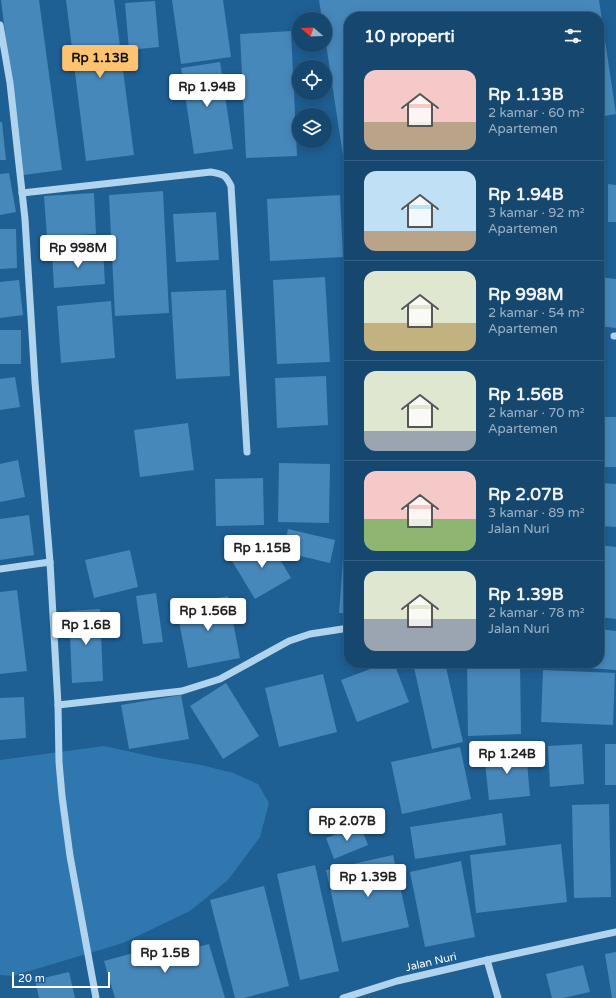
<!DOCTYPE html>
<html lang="id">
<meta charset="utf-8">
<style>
:root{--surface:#16476f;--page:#235177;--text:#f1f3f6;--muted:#9eb2c3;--line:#355f82;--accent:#fdc370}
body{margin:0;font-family:"Varela Round",sans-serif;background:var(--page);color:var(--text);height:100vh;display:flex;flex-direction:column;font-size:15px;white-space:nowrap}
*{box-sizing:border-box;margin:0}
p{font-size:13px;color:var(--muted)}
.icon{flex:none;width:22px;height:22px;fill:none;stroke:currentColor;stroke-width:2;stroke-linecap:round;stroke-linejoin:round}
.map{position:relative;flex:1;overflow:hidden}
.side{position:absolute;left:344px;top:12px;width:260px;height:656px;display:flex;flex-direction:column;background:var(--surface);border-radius:16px;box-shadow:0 2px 10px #0003,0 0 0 1px var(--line)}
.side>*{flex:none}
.needle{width:26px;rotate:289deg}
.tools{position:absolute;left:292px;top:12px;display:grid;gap:8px}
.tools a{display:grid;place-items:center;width:40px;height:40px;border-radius:50%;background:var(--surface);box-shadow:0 2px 10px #0003,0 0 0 1px var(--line);font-size:20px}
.scale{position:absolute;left:12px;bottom:10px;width:98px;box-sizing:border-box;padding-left:4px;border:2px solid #fff;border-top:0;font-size:11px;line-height:14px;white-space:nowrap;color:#fff;-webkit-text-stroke:3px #1e5f94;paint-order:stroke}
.price{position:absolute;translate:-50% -34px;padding:0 9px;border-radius:4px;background:#fff;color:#222;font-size:13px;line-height:26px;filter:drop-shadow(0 1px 2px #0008)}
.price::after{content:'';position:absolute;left:50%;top:24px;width:12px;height:9px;margin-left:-6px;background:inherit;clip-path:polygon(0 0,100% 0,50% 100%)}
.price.selected{background:var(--accent);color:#111}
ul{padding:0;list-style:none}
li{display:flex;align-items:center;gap:12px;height:100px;padding:0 20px}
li+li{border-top:1px solid var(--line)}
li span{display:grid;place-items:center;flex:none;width:112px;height:80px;border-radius:12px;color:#555}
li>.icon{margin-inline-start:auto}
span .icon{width:48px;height:48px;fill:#fffc;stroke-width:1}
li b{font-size:17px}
h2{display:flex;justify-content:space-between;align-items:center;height:48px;padding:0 20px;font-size:17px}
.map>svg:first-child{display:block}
</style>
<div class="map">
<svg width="616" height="998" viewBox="0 0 616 998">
<rect width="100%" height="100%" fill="#1e5f94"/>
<polygon fill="#2f78af" points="104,746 159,758 201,765 233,773 258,784 269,803 260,837 228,880 190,911 123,943 13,976 0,975 0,760"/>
<g fill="#4788ba">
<polygon points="1,0 39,0 62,170 23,175"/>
<polygon points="66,0 114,0 134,155 86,161"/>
<polygon points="172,0 223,0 231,57 181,64"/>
<polygon points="319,0 599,0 616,114 599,117 599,17 349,17 349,155 343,156 325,37 325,19 322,19"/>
<polygon points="155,1 159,47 129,50 125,3"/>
<polygon points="291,31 297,156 246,158 240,34"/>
<polygon points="220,62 233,149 194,154 181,68"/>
<polygon points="0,122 2,122 6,160 0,160"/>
<polygon points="9,173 16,212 0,215 0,174"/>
<polygon points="608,184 616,185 616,222 608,222"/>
<polygon points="163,191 169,313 115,316 109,195"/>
<polygon points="94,193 96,234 47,237 44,196"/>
<polygon points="340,195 343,257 270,261 267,199"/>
<polygon points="216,212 219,260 176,262 173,214"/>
<polygon points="0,229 16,229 17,268 0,269"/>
<polygon points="103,250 105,284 54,288 52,254"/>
<polygon points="325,277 330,362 277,364 273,280"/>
<polygon points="599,277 616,279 616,328 599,326"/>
<polygon points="19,280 23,315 0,318 0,282"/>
<polygon points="226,290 230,376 176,379 171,292"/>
<polygon points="111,301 115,358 61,363 57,306"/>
<rect x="0" y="330" width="21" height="34"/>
<polygon points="326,376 328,425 277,428 275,378"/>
<polygon points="15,377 20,407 0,410 0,379"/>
<rect x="599" y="417" width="17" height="50"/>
<polygon points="188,423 194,470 140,477 134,430"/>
<polygon points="18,460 25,497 0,502 0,464"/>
<polygon points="279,463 330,464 329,523 278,522"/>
<polygon points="263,478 264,525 216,526 215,479"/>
<polygon points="599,483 616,484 616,527 599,526"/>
<polygon points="29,515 34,555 0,560 0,519"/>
<polygon points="288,529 335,540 330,563 283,552"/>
<polygon points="268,539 291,578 255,599 232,561"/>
<polygon points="599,545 616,547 616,619 599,617"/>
<polygon points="344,546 349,546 349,613 339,613"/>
<polygon points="130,550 138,587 94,598 85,560"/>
<polygon points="17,590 27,671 0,674 0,592"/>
<polygon points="156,593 163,642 143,644 136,596"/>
<polygon points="228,596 240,658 188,668 176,606"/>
<polygon points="100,609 103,681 72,683 69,611"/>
<polygon points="599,629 616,631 616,670 533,664 533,663 599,663"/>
<polygon points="386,663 394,663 409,702 357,722 341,680"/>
<polygon points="413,663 445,663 463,742 432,749"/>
<polygon points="467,663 520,663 521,734 468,736"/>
<polygon points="543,670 615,673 613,725 541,722"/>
<polygon points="323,674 337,732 279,747 265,688"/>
<polygon points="226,683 259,736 223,759 190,706"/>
<polygon points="181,695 189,739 129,749 121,705"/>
<polygon points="24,697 26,738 0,740 0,698"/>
<polygon points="582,744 584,784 550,787 548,746"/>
<rect x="605" y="744" width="11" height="41"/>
<polygon points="460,747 471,799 402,814 391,762"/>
<polygon points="526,750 530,796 489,800 484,754"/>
<polygon points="609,804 611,897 574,898 572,805"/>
<polygon points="502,813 506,845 415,859 410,827"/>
<polygon points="360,825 368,845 334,859 326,838"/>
<polygon points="561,844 567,902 476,913 470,855"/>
<polygon points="393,855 409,927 342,942 326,870"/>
<polygon points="461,861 475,937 425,947 410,872"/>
<polygon points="315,865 339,971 300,980 277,874"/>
<polygon points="264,886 289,986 244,998 235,998 210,900"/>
<polygon points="166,944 169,955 209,944 225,998 115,998 104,961"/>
<polygon points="616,952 616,998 612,998 605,954"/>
<polygon points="583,965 590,992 563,998 552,998 546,974"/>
<polygon points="69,972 75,998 39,998 35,980"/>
</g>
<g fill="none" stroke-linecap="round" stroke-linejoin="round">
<g stroke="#b1d4ee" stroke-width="7">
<polyline points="0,25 10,83 25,219 35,382 50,562 58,705 59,762 62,796 70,856 96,998"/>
<path d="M 22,193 L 211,172 C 223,174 226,175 231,186 L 247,452"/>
<polyline points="614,336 616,336"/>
<polyline points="0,569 50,562"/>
<polyline points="58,705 182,691 220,679 289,641 310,634 349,628"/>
<polyline points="487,960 616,932"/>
<polyline points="343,998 397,981 487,960 498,998"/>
</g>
</g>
<g text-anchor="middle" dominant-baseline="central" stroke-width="4" stroke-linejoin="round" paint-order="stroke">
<g font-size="11" fill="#fff" stroke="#1e5f94">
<text transform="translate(431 962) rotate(-13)">Jalan Nuri</text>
</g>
</g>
</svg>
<div class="tools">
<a><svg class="needle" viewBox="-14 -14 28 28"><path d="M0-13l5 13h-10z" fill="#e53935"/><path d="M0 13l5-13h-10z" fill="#9eb2c3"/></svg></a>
<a><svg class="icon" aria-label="locate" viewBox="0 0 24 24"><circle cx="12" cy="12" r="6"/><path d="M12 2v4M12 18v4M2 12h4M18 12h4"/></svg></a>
<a><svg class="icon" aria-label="layers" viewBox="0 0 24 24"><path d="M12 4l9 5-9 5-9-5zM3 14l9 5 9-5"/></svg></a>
</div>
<div class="scale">20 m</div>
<b class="price selected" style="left:100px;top:79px">Rp 1.13B</b>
<b class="price" style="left:207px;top:108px">Rp 1.94B</b>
<b class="price" style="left:78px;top:269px">Rp 998M</b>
<b class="price" style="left:262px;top:569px">Rp 1.15B</b>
<b class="price" style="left:208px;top:632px">Rp 1.56B</b>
<b class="price" style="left:86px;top:646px">Rp 1.6B</b>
<b class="price" style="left:507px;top:775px">Rp 1.24B</b>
<b class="price" style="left:347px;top:842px">Rp 2.07B</b>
<b class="price" style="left:368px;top:898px">Rp 1.39B</b>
<b class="price" style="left:165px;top:974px">Rp 1.5B</b>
<section class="side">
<h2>10 properti<svg class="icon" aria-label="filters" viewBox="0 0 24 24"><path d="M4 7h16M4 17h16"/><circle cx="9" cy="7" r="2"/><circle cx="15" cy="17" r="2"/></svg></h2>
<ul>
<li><span style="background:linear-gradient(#f6c9c9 65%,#b9a48a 0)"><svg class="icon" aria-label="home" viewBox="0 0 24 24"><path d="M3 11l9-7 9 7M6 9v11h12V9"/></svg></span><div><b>Rp 1.13B</b><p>2 kamar · 60 m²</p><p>Apartemen</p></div></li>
<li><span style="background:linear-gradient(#bfe0f5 75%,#b9a48a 0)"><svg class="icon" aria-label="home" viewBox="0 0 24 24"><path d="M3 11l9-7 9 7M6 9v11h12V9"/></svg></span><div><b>Rp 1.94B</b><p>3 kamar · 92 m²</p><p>Apartemen</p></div></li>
<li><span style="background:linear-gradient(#dfe7d0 65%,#c2b280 0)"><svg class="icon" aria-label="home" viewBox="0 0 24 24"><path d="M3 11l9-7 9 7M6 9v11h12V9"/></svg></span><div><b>Rp 998M</b><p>2 kamar · 54 m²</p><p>Apartemen</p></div></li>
<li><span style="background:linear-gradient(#dfe7d0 75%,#9aa5b1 0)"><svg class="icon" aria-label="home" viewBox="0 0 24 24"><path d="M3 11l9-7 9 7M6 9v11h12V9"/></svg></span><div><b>Rp 1.56B</b><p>2 kamar · 70 m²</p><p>Apartemen</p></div></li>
<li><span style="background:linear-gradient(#f6c9c9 60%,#8fb573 0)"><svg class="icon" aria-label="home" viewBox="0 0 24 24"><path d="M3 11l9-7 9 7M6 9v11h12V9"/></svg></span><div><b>Rp 2.07B</b><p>3 kamar · 89 m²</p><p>Jalan Nuri</p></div></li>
<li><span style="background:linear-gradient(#dfe7d0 60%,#9aa5b1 0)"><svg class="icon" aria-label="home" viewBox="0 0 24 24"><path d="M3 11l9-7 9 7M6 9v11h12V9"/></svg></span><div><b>Rp 1.39B</b><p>2 kamar · 78 m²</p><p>Jalan Nuri</p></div></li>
</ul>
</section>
</div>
